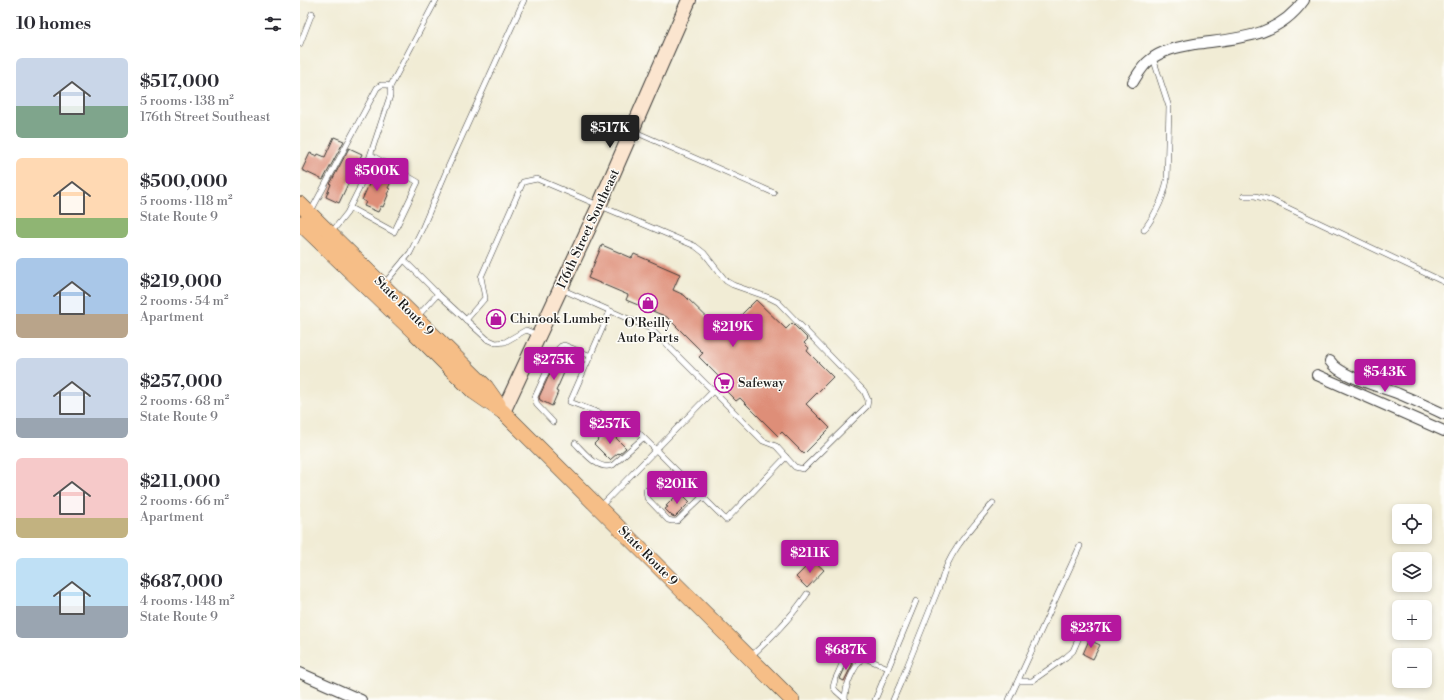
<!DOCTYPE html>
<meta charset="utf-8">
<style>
:root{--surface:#fff;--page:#f2f2f3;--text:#2b2b33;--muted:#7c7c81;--accent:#b5179e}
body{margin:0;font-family:"Libre Bodoni",serif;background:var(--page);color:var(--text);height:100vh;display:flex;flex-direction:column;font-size:15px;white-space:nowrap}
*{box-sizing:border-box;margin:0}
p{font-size:13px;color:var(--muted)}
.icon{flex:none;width:22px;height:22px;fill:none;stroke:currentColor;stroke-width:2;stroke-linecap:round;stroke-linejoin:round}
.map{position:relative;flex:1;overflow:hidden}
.drawer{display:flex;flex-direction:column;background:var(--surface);width:300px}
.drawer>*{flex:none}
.fabs{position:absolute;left:1092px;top:504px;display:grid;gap:8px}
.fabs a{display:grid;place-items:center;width:40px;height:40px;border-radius:6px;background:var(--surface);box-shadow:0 2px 6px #0003;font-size:20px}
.price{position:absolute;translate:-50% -34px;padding:0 9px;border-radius:4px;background:var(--accent);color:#fff;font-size:13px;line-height:26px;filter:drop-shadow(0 1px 2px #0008)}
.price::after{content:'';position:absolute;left:50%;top:24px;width:12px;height:9px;margin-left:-6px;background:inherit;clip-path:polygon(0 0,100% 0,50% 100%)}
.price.active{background:#222;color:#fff}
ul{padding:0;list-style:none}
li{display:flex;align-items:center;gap:12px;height:100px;padding:0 16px}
li span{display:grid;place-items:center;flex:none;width:112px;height:80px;border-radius:6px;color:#555}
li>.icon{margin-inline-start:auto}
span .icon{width:48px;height:48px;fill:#fffc;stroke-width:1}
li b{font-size:17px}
h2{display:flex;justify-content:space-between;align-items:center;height:48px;padding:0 16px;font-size:17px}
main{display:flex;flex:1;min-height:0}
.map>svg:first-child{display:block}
</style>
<main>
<section class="drawer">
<h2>10 homes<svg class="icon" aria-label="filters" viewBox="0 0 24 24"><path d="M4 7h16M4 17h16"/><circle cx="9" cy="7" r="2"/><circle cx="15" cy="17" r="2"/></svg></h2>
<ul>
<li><span style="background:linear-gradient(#c9d6e8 60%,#7fa58c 0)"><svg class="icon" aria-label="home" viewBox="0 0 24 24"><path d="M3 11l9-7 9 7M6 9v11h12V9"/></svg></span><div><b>$517,000</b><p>5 rooms · 138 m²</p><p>176th Street Southeast</p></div></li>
<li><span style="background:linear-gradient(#ffd9b3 75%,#8fb573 0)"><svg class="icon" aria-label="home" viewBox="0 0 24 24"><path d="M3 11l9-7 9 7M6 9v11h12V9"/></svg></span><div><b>$500,000</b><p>5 rooms · 118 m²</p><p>State Route 9</p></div></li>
<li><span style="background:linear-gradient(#a9c7e8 70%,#b9a48a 0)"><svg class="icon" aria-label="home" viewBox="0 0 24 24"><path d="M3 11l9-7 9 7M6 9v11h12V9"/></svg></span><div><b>$219,000</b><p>2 rooms · 54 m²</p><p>Apartment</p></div></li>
<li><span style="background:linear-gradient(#c9d6e8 75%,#9aa5b1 0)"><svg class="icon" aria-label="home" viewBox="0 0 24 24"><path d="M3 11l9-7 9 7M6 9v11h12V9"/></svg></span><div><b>$257,000</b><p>2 rooms · 68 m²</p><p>State Route 9</p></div></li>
<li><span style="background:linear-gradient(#f6c9c9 75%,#c2b280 0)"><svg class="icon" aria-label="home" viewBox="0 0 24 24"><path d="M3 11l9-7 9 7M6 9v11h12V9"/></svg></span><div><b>$211,000</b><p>2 rooms · 66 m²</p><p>Apartment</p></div></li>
<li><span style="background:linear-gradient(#bfe0f5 60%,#9aa5b1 0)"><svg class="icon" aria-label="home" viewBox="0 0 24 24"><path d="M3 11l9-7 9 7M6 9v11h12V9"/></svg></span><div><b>$687,000</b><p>4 rooms · 148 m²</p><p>State Route 9</p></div></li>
</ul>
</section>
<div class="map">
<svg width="1144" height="700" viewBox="0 0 1144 700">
<rect width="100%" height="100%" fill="#fdfcf7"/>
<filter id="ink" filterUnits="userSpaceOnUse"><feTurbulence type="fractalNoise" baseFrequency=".025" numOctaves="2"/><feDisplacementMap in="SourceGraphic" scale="8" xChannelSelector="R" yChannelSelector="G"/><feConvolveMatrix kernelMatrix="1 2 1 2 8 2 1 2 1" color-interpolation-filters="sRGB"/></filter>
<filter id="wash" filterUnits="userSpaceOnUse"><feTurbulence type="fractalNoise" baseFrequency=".012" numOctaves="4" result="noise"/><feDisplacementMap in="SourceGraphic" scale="16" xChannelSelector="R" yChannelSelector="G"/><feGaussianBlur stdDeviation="0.9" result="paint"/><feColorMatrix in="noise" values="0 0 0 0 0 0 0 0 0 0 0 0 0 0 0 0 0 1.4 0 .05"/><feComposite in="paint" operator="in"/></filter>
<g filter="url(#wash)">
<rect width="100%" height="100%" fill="#f1ecd5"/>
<g id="blocks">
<g fill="#de8e78">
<polygon points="34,137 44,141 23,180 2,170 10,153 17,156 18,154 25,157"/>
<polygon points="49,148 62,154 39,203 26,197 31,184 30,184"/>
<polygon points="75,171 86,176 85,179 91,182 88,188 90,189 87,194 88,195 83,207 81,206 78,212 64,206 66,202 62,200"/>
<polygon points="302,245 332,258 334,254 380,274 373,290 384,295 423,333 456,300 486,329 492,323 508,339 504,343 509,348 507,351 533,377 506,404 530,428 504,454 482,432 478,436 440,398 436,401 415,380 419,377 399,357 403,353 367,317 326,300 328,295 288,278"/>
<polygon points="259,354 270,359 256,391 258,392 252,406 240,400 239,397"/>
<polygon points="308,430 326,448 319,454 318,453 310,460 294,444"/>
<polygon points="381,493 390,502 375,517 372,516 365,509 368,507 366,506 375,497 376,498"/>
<polygon points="513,560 524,570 507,588 496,577"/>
<polygon points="789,640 800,645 793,659 783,654"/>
<polygon points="548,661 553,663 544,681 540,679"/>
</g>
</g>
</g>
<g filter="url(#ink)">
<use href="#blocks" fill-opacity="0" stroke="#3c3b38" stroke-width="1"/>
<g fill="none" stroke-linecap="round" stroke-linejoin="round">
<defs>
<g id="lane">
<polyline points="0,44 12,13"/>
<polyline points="90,87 136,0"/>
<polyline points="333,131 474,193"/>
<polyline points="944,196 955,196 971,200 1144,282"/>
<polyline points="50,208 94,232 118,182 71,155"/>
<polyline points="10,213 77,88 81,85 87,85 90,87 90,96 59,189 47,213 31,233"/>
<path d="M 844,230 C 855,215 864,198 867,180 L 869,107 L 853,58"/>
<polyline points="104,260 138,294"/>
<polyline points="84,284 110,253 122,229 149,165 224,0"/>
<polyline points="310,311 270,402 321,421 336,430 426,520 486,457"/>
<polyline points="117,317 138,294 187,339 196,343 205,342 226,330 238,335"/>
<polyline points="166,320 185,298 181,277 223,182 237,179 395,246 404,253 426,281 433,285 470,298 478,302 564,391 568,400 567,406 503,469 495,467 476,446 463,441 354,332 349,328 261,289"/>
<polyline points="253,422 237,405 235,397 256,351 261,346 264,345 291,356"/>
<path d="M 275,443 C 285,453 298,471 313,465 L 343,438"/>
<polyline points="346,490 347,498 368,520 372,521 377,521 403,496"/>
<polyline points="300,507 413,391"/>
<path d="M 450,657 C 472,637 491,618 507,594"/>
<polyline points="718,681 732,681 766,657 773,651 783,628"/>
<path d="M 545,699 C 545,685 554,667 563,657"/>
<polyline points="546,700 536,691 533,687 535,680 546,655 551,652 588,668"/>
<polyline points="575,700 616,601"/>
<path d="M 593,700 L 600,684 L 641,582 C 649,550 673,527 693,503"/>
<polyline points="709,700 780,546"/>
</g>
<g id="street">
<path d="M 833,82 C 838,74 842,66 850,60 C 862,50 879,47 895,44 C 938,38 977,38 1004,0"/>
<path d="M 1030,361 C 1040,377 1082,387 1099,394 C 1114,400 1129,407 1144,414"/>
<polyline points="1017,375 1144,431"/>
<polyline points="0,673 61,700"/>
</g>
<polyline id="secondary" points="203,412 299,206 389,0"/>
<g id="primary">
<polyline points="0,204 186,387 198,404"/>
<polyline points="0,223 114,332 174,392 203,412 492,700"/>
</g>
</defs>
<use href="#lane" stroke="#3c3b38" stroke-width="6"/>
<use href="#street" stroke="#3c3b38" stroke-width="12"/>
<use href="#secondary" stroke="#3c3b38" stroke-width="16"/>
<use href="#primary" stroke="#3c3b38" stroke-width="16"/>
<use href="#lane" stroke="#fff" stroke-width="5"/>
<use href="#street" stroke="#fff" stroke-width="10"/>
<use href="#secondary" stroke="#fbe5cf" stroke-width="14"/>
<use href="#primary" stroke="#f6be87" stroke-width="15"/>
</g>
</g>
<defs>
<symbol id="shop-ring" viewBox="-11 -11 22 22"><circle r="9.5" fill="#fdfcf7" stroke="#b5179e" stroke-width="1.5"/><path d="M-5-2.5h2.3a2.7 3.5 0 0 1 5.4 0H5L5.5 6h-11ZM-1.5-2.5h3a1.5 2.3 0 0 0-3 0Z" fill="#b5179e"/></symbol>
<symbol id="supermarket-ring" viewBox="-11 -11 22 22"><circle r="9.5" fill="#fdfcf7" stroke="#b5179e" stroke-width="1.5"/><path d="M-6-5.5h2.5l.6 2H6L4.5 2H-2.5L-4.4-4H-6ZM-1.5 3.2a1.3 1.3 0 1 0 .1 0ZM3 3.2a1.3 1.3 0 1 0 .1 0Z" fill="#b5179e"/></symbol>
</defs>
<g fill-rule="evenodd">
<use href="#shop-ring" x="337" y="292" width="22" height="22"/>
<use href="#shop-ring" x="185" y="308" width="22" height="22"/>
<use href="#supermarket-ring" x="413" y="372" width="22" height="22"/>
</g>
<g text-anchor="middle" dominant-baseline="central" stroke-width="3" stroke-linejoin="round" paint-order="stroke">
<g font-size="13" fill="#1c1c1c" stroke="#fdfcf7">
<text transform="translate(288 229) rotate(-65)">176th Street Southeast</text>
<text transform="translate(104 306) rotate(45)">State Route 9</text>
<text transform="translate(348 556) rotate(45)">State Route 9</text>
</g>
<g font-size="13" fill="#1c1c1c" stroke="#fdfcf7" text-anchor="start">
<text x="210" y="319">Chinook Lumber</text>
<text x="348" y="323" text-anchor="middle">O'Reilly<tspan x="348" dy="15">Auto Parts</tspan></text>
<text x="438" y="383">Safeway</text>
</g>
</g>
</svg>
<div class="fabs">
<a><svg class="icon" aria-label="locate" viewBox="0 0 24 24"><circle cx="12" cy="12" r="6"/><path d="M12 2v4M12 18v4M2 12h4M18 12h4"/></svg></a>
<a><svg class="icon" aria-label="layers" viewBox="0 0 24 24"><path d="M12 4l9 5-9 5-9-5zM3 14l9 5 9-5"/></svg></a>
<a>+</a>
<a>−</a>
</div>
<b class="price active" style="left:310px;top:149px">$517K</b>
<b class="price" style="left:77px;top:192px">$500K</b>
<b class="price" style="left:433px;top:348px">$219K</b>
<b class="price" style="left:254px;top:381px">$275K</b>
<b class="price" style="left:1085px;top:393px">$543K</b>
<b class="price" style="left:310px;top:445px">$257K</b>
<b class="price" style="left:377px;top:505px">$201K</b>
<b class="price" style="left:510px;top:574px">$211K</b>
<b class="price" style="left:791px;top:649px">$237K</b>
<b class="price" style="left:546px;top:671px">$687K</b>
</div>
</main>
